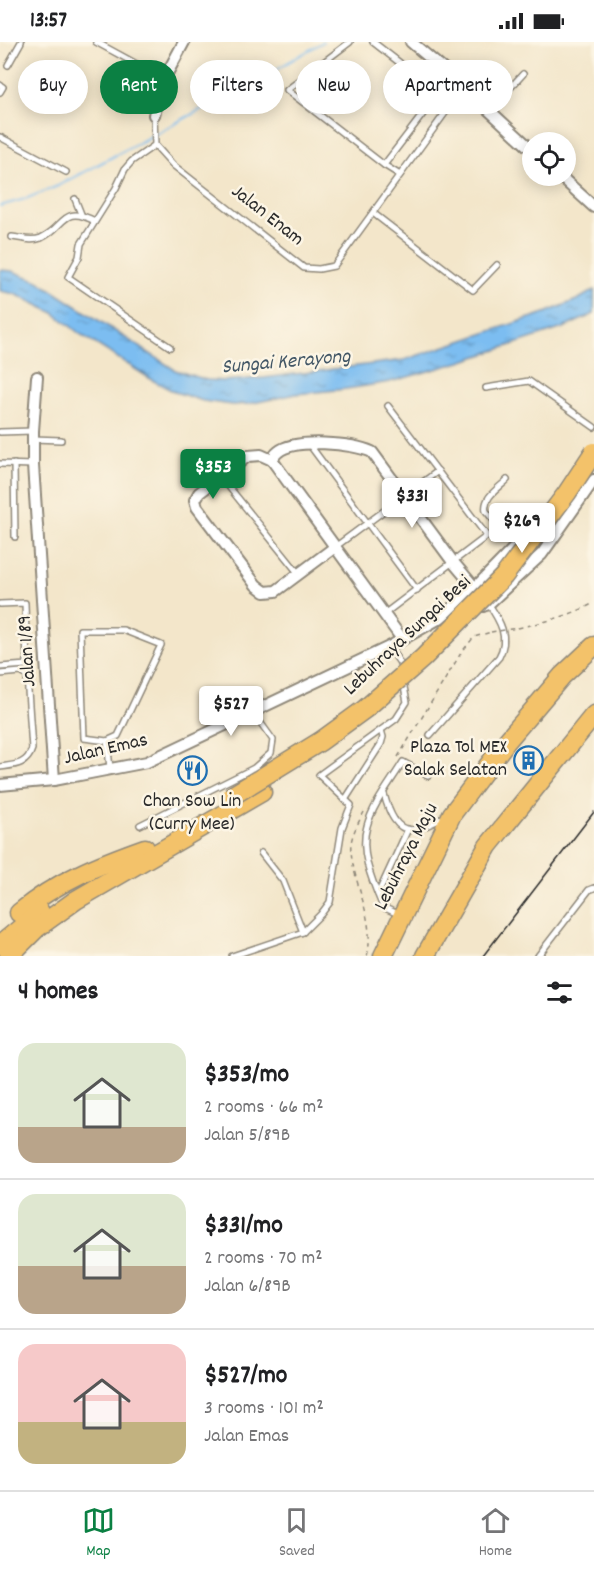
<!DOCTYPE html>
<meta charset="utf-8">
<style>
:root{--surface:#fff;--page:#f6f6f6;--text:#202124;--muted:#757577;--line:#e0e0e0;--accent:#0b8043}
body{margin:0;font-family:Dekko,sans-serif;background:var(--page);color:var(--text);height:100vh;display:flex;flex-direction:column;font-size:22px;white-space:nowrap}
*{box-sizing:border-box;margin:0}
p{font-size:20px;color:var(--muted)}
.icon{flex:none;width:33px;height:33px;fill:none;stroke:currentColor;stroke-width:2;stroke-linecap:round;stroke-linejoin:round}
.map{position:relative;height:914px;overflow:hidden}
.side{display:flex;flex-direction:column;background:var(--surface);flex:1}
.side>*{flex:none}
.hud{position:absolute;left:18px;top:18px;width:558px;height:54px;display:flex;gap:12px}
.controls{position:absolute;left:522px;top:90px;display:grid;gap:12px}
.controls a{display:grid;place-items:center;width:54px;height:54px;border-radius:50%;background:var(--surface);box-shadow:0 3px 15px #0003;font-size:30px}
.price{position:absolute;translate:-50% -51px;padding:0 14px;border-radius:6px;background:#fff;color:#222;font-size:20px;line-height:39px;filter:drop-shadow(0 2px 3px #0008)}
.price::after{content:'';position:absolute;left:50%;top:36px;width:18px;height:14px;margin-left:-9px;background:inherit;clip-path:polygon(0 0,100% 0,50% 100%)}
.price.on{background:var(--accent);color:#fff}
ul{padding:0;list-style:none}
li{display:flex;align-items:center;gap:18px;height:150px;padding:0 18px}
li+li{border-top:2px solid var(--line)}
li span{display:grid;place-items:center;flex:none;width:168px;height:120px;border-radius:18px;color:#555}
li>.icon{margin-inline-start:auto}
span .icon{width:72px;height:72px;fill:#fffc;stroke-width:1}
li b{font-size:26px}
h2{display:flex;justify-content:space-between;align-items:center;height:72px;padding:0 18px;font-size:26px}
.tag{padding:0 21px;border-radius:27px;background:var(--surface);box-shadow:0 3px 15px #0003;font-size:21px;line-height:54px}
.tag.on{background:var(--accent);color:#fff}
.status{display:flex;justify-content:space-between;align-items:center;height:42px;padding:0 30px;background:var(--surface);direction:ltr}
.status svg{height:16px;fill:currentColor}
.tab-bar{display:flex;justify-content:space-around;align-items:center;height:84px;border-top:2px solid var(--line);background:var(--surface);font-size:16px;color:var(--muted)}
.tab-bar a{display:grid;justify-items:center;gap:3px}
.tab-bar .on{color:var(--accent)}
.map>svg:first-child{display:block}
</style>
<div class="status"><b>13:57</b><svg viewBox="0 0 49 12"><path d="M0 12V9h3v3zM5 12V6h3v6zM10 12V3h3v9zM15 12V0h3v12zM26 1h20v11H26zM47 4h2v5h-2z"/></svg></div>
<div class="map">
<svg width="594" height="914" viewBox="0 0 594 914">
<defs>
<pattern id="water-ripples" width="26" height="14" patternUnits="userSpaceOnUse" patternTransform="scale(1.5)"><rect width="26" height="14" fill="#7cbdf1"/><path d="M2 4q2-2 4 0t4 0M15 11q2-2 4 0t4 0" fill="none" stroke="#669ac3"/></pattern>
</defs>
<rect width="100%" height="100%" fill="#fcf5e5"/>
<filter id="ink" filterUnits="userSpaceOnUse"><feTurbulence type="fractalNoise" baseFrequency=".0167" numOctaves="2"/><feDisplacementMap in="SourceGraphic" scale="12" xChannelSelector="R" yChannelSelector="G"/><feConvolveMatrix kernelMatrix="1 2 1 2 8 2 1 2 1" color-interpolation-filters="sRGB"/></filter>
<filter id="wash" filterUnits="userSpaceOnUse"><feTurbulence type="fractalNoise" baseFrequency=".008" numOctaves="4" result="noise"/><feDisplacementMap in="SourceGraphic" scale="24" xChannelSelector="R" yChannelSelector="G"/><feGaussianBlur stdDeviation="1.35" result="paint"/><feColorMatrix in="noise" values="0 0 0 0 0 0 0 0 0 0 0 0 0 0 0 0 0 1.4 0 .05"/><feComposite in="paint" operator="in"/></filter>
<g filter="url(#wash)">
<rect width="100%" height="100%" fill="#f3e6ca"/>
<polygon fill="url(#water-ripples)" stroke="#54748e" stroke-width="1.5" points="0,228 12,229 38,239 175,328 207,338 225,339 264,336 404,318 545,271 579,257 594,248 594,272 563,286 460,320 390,340 346,347 296,352 248,362 233,363 203,359 175,350 154,339 80,292 54,271 15,252 0,249"/>
<g fill="none" stroke-linecap="round" stroke-linejoin="round">
<polyline stroke="#7cbdf1" stroke-width="2" points="0,164 25,157 58,144 275,28 323,0"/>
</g>
</g>
<g filter="url(#ink)">
<g fill="none" stroke-linecap="round" stroke-linejoin="round">
<defs>
<g id="service">
<polyline points="96,0 164,37"/>
<polyline points="350,0 287,48 384,123 400,133"/>
<polyline points="373,0 436,49 436,55 384,123"/>
<polyline points="8,23 21,0"/>
<polyline points="0,43 3,45 0,50"/>
<polyline points="490,68 523,32"/>
<polyline points="154,73 155,103 173,123 304,226 319,227 334,224 464,45"/>
<polyline points="0,95 66,130"/>
<polyline points="155,103 132,119 125,127 116,146 81,202 79,215 68,235 170,305"/>
<polyline points="75,157 81,172"/>
<polyline points="373,171 473,248 497,223"/>
<path d="M 12,195 C 22,196 31,200 41,196 C 66,185 61,162 95,179"/>
<polyline points="486,346 529,339 594,385"/>
<polyline points="0,390 33,389"/>
<polyline points="33,397 61,398"/>
<polyline points="309,402 417,548"/>
<polyline points="0,422 33,423"/>
<polyline points="14,422 15,495"/>
<polyline points="221,435 299,532"/>
<path d="M 507,438 C 498,447 483,455 486,469 L 516,505"/>
<polyline points="335,505 438,429"/>
<polyline points="0,562 25,561 27,623 0,625"/>
<polyline points="384,572 487,494 388,364"/>
<polyline points="389,605 400,621 401,631"/>
<path d="M 0,632 L 21,630 L 27,634 L 32,707 C 27,723 15,723 0,725"/>
<path d="M 430,693 L 499,615 C 510,595 500,579 488,561"/>
<polyline points="107,699 84,696 80,588 123,588 161,603 118,694 107,699 110,726"/>
<path d="M 384,752 C 388,767 396,793 417,787 C 426,785 436,779 445,775"/>
<polyline points="345,758 381,702 383,695 381,688"/>
<polyline points="140,783 254,726 271,711 273,698 252,669"/>
<polyline points="261,811 283,839 303,890"/>
<polyline points="378,852 408,787"/>
<path d="M 400,873 L 383,865 C 373,841 359,810 367,784 C 373,762 391,740 403,720 L 428,734"/>
<polyline points="232,914 303,890 321,872 330,860 342,786 351,763 319,733 396,677 407,660 403,640"/>
<polyline points="538,914 589,848 594,846"/>
</g>
<g id="minor">
<polyline points="411,0 464,45 532,108"/>
<polyline points="154,73 163,39 184,0"/>
<polyline points="560,134 594,165"/>
<polyline points="37,335 33,389 33,423 54,738"/>
<polyline points="272,418 402,597"/>
<path d="M 335,505 L 276,549 L 265,550 L 256,543 L 197,465 L 195,458 L 199,451 L 248,414 L 261,413 L 272,418 C 274,415 275,412 278,410 C 294,396 353,401 372,410 L 453,520 L 475,546"/>
<polyline points="483,564 488,562 542,512 594,438"/>
<polyline points="0,743 54,738 147,720 389,605 440,576 475,546 518,502"/>
</g>
<g id="motorway">
<path d="M 19,871 C 57,839 100,822 145,806"/>
<polyline points="0,903 40,870"/>
<polyline points="9,914 37,886 76,858 262,750"/>
<polyline points="383,914 452,772 506,700 562,634 594,604"/>
<polyline points="425,914 488,804 594,673"/>
</g>
</defs>
<use href="#service" stroke="#8f887a" stroke-width="8"/>
<use href="#minor" stroke="#8f887a" stroke-width="14"/>
<use href="#motorway" stroke="#8f887a" stroke-width="21"/>
<g stroke="#8f887a" stroke-width="1.5" stroke-dasharray="4.5 4.5" stroke-linecap="butt">
<path d="M 518,586 C 544,580 570,574 594,561"/>
<polyline points="398,715 461,611 474,595 491,590"/>
<path d="M 364,770 C 358,781 349,797 351,809 C 354,844 376,879 367,914"/>
</g>
<use href="#service" stroke="#fff" stroke-width="5"/>
<use href="#minor" stroke="#fff" stroke-width="10"/>
<use href="#motorway" stroke="#f3c26a" stroke-width="18"/>
<polyline stroke="#2b2b2b" stroke-width="1.5" points="483,914 594,770"/>
<defs>
<polyline id="motorway-bridge" points="230,755 321,699 365,667 423,616 504,534 567,451 594,410"/>
</defs>
<use href="#motorway-bridge" stroke="#8f887a" stroke-width="21" stroke-linecap="butt"/>
<polyline stroke="#8f887a" stroke-width="1.5" stroke-dasharray="4.5 4.5" stroke-linecap="butt" points="491,590 518,586"/>
<use href="#motorway-bridge" stroke="#f3c26a" stroke-width="18"/>
</g>
</g>
<defs>
<symbol id="building-ring" viewBox="-11 -11 22 22"><circle r="9.5" fill="#fcf5e5" stroke="#1f6fb2" stroke-width="1.5"/><path d="M-4-6H4V6H1V3H-1V6H-4ZM-2.5-4.3h1.7v1.8h-1.7ZM.8-4.3h1.7v1.8H.8ZM-2.5-1h1.7V.8h-1.7ZM.8-1h1.7V.8H.8Z" fill="#1f6fb2"/></symbol>
<symbol id="restaurant-ring" viewBox="-11 -11 22 22"><circle r="9.5" fill="#fcf5e5" stroke="#1f6fb2" stroke-width="1.5"/><path d="M-5-6h1v4h1v-4h1v4h1v-4h1v5L-1.5 .5V6h-2V.5L-5-1ZM5-6V6H3V1.5H1.5Q1.5-4 5-6Z" fill="#1f6fb2"/></symbol>
</defs>
<g fill-rule="evenodd">
<use href="#building-ring" x="512" y="702" width="33" height="33"/>
<use href="#restaurant-ring" x="176" y="712" width="33" height="33"/>
</g>
<g text-anchor="middle" dominant-baseline="central" stroke-width="5" stroke-linejoin="round" paint-order="stroke">
<g font-size="20" fill="#2b2b2b" stroke="#fcf5e5">
<text transform="translate(267 174) rotate(38)">Jalan Enam</text>
<text transform="translate(408 594) rotate(-43)">Lebuhraya Sungai Besi</text>
<text transform="translate(28 609) rotate(-94)">Jalan 1/89</text>
<text transform="translate(106 708) rotate(-13)">Jalan Emas</text>
<text transform="translate(407 815) rotate(-63)">Lebuhraya Maju</text>
</g>
<g font-size="20" fill="#2b2b2b" stroke="#fcf5e5" text-anchor="end">
<text x="507" y="706">Plaza Tol MEX<tspan x="507" dy="23">Salak Selatan</tspan></text>
<text x="192" y="760" text-anchor="middle">Chan Sow Lin<tspan x="192" dy="23">(Curry Mee)</tspan></text>
</g>
<g font-size="21" font-style="italic" fill="#435766" stroke="#fcf5e5">
<text transform="translate(286 321) rotate(-5)">Sungai Kerayong</text>
</g>
</g>
</svg>
<div class="controls">
<a><svg class="icon" aria-label="locate" viewBox="0 0 24 24"><circle cx="12" cy="12" r="6"/><path d="M12 2v4M12 18v4M2 12h4M18 12h4"/></svg></a>
</div>
<b class="price on" style="left:213px;top:458px">$353</b>
<b class="price" style="left:412px;top:487px">$331</b>
<b class="price" style="left:522px;top:512px">$269</b>
<b class="price" style="left:231px;top:695px">$527</b>
<div class="hud">
<a class="tag">Buy</a>
<a class="tag on">Rent</a>
<a class="tag">Filters</a>
<a class="tag">New</a>
<a class="tag">Apartment</a>
</div>
</div>
<section class="side">
<h2>4 homes<svg class="icon" aria-label="filters" viewBox="0 0 24 24"><path d="M4 7h16M4 17h16"/><circle cx="9" cy="7" r="2"/><circle cx="15" cy="17" r="2"/></svg></h2>
<ul>
<li><span style="background:linear-gradient(#dfe7d0 70%,#b9a48a 0)"><svg class="icon" aria-label="home" viewBox="0 0 24 24"><path d="M3 11l9-7 9 7M6 9v11h12V9"/></svg></span><div><b>$353/mo</b><p>2 rooms · 66 m²</p><p>Jalan 5/89B</p></div></li>
<li><span style="background:linear-gradient(#dfe7d0 60%,#b9a48a 0)"><svg class="icon" aria-label="home" viewBox="0 0 24 24"><path d="M3 11l9-7 9 7M6 9v11h12V9"/></svg></span><div><b>$331/mo</b><p>2 rooms · 70 m²</p><p>Jalan 6/89B</p></div></li>
<li><span style="background:linear-gradient(#f6c9c9 65%,#c2b280 0)"><svg class="icon" aria-label="home" viewBox="0 0 24 24"><path d="M3 11l9-7 9 7M6 9v11h12V9"/></svg></span><div><b>$527/mo</b><p>3 rooms · 101 m²</p><p>Jalan Emas</p></div></li>
</ul>
</section>
<nav class="tab-bar">
<a class="on"><svg class="icon" aria-label="map" viewBox="0 0 24 24"><path d="M3 6l6-2 6 2 6-2v14l-6 2-6-2-6 2zM9 4v14M15 6v14"/></svg>Map</a>
<a><svg class="icon" aria-label="saved" viewBox="0 0 24 24"><path d="M7 4h10v16l-5-4-5 4z"/></svg>Saved</a>
<a><svg class="icon" aria-label="home" viewBox="0 0 24 24"><path d="M3 11l9-7 9 7M6 9v11h12V9"/></svg>Home</a>
</nav>
